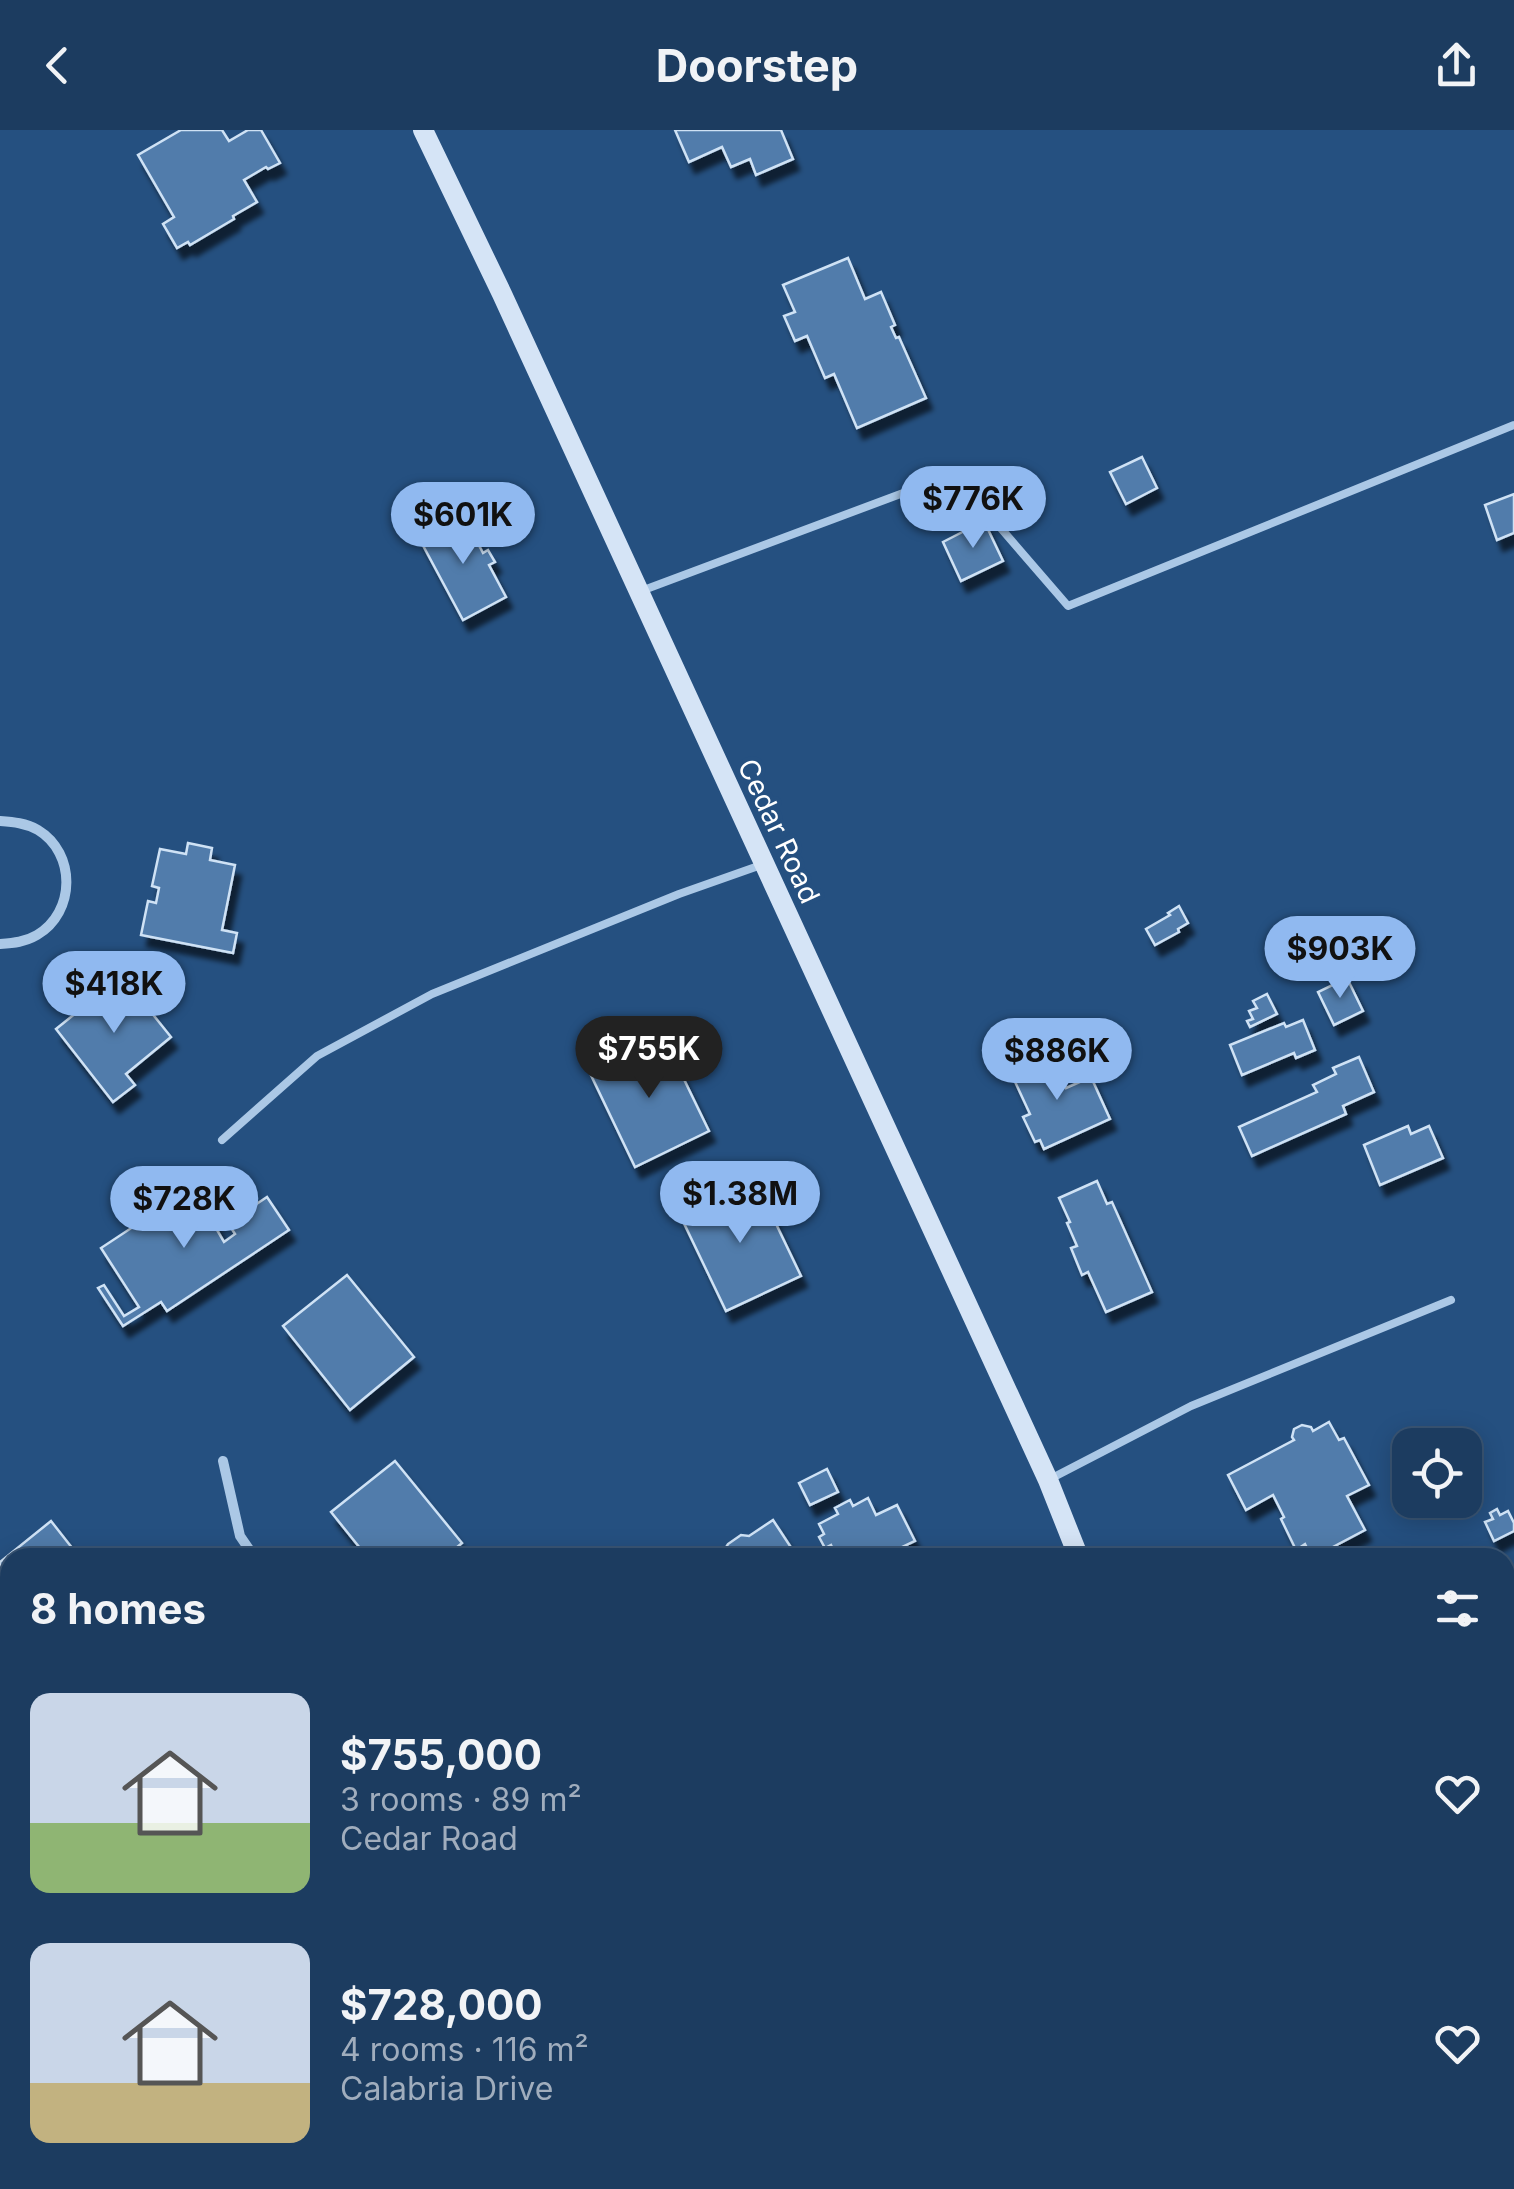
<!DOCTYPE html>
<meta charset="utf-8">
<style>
:root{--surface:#1c3c60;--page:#254366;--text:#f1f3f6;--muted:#a0adbd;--line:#3a5675;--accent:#90b9f0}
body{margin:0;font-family:Inter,sans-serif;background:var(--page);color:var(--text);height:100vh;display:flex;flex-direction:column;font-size:38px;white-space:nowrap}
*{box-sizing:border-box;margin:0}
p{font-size:32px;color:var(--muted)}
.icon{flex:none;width:55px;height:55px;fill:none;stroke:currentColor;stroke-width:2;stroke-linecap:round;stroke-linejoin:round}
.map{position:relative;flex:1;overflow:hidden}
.sheet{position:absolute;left:0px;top:1418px;width:1515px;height:642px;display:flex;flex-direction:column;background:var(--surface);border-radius:30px 30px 0 0;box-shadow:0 5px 25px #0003,0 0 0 2px var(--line)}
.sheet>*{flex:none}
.controls{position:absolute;left:1392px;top:1298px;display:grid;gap:20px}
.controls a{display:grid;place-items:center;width:90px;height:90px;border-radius:20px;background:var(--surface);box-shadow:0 5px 25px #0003,0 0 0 2px var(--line);font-size:50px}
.price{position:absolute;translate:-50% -85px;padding:0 22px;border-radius:35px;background:var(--accent);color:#111;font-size:32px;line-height:65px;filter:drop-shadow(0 2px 5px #0008)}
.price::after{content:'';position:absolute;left:50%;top:60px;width:30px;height:22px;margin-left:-15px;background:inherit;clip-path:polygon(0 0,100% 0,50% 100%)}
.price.on{background:#222;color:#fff}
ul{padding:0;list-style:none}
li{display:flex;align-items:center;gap:30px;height:250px;padding:0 30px}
li span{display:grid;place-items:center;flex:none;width:280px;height:200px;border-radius:20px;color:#555}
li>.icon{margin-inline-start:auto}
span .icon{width:120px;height:120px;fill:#fffc;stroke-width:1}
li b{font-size:42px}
h2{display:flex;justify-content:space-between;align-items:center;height:120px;padding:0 30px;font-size:42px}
header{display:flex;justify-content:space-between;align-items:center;height:130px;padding:0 30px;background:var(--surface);font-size:45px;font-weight:700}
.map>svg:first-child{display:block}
</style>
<header><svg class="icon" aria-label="back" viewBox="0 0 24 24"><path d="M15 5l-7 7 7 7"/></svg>Doorstep<svg class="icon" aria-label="share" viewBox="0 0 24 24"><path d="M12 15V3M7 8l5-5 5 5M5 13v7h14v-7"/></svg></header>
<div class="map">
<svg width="1514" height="2059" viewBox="0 0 1514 2059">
<defs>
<filter id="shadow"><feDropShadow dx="6" dy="11" stdDeviation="2.5" flood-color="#0009"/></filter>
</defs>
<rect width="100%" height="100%" fill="#255080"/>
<polygon fill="#396a9e" points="634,2050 1112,2050 1115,2059 623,2059"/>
<g fill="#517cab" stroke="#cfe2f5" stroke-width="2.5" filter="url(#shadow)">
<polygon points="181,0 222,0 229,11 248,0 261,0 280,33 268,39 266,37 244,50 257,72 233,86 234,89 190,115 188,112 177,118 163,94 174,87 138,25"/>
<polygon points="675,0 781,0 793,29 756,45 750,29 731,37 722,17 689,32"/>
<polygon points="848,128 865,169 881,162 895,195 891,197 896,208 899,207 926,268 857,298 834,244 825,248 807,206 795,211 784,186 795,182 783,155"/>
<polygon points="1142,327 1157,358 1126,374 1110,342"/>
<polygon points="1514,364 1514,403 1497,410 1485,375"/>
<polygon points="463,385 483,423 488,420 495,432 489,435 506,467 463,490 419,408"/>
<polygon points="984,391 1003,431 961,451 943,412"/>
<polygon points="188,713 212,718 210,730 235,735 222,800 237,803 233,823 141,805 148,771 156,773 159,758 152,756 160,719 186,724"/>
<polygon points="1179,776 1188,793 1178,799 1179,802 1155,815 1146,799 1170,785 1168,783"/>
<polygon points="122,846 171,907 126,944 135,955 113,972 56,899"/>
<polygon points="1347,848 1363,881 1334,895 1318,862"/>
<polygon points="1267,864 1277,884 1250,897 1247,891 1253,889 1249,881 1257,878 1253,871"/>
<polygon points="1303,890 1315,920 1296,928 1294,923 1242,945 1230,915 1284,893 1286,897"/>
<polygon points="663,906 709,1001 635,1037 589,941"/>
<polygon points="1051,925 1066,958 1091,947 1110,989 1044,1019 1040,1010 1035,1012 1023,987 1030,984 1011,943"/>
<polygon points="1359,927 1374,962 1343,976 1346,984 1252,1026 1239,997 1317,962 1313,955 1336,944 1333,938"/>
<polygon points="1408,996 1411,1004 1429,996 1443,1028 1380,1055 1364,1015"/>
<polygon points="755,1050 801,1146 726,1181 680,1085"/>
<polygon points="1097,1051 1107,1074 1112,1072 1152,1162 1106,1182 1088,1142 1082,1145 1071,1118 1077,1116 1067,1093 1070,1092 1059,1068"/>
<polygon points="192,1058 219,1099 217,1100 224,1112 235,1104 228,1093 267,1067 289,1100 167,1181 161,1172 123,1196 98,1158 104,1155 124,1186 139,1177 101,1118"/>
<polygon points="347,1145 414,1227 350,1280 283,1196"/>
<polygon points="1329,1292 1339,1310 1344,1308 1369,1355 1347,1366 1365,1400 1312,1428 1305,1414 1296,1420 1281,1389 1284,1387 1273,1365 1246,1380 1228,1345 1294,1310 1292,1307 1294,1299 1302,1295 1311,1297 1313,1301"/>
<polygon points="395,1331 462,1413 444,1428 368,1428 331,1382"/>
<polygon points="827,1339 838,1362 810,1375 799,1353"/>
<polygon points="868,1368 876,1385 897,1375 915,1411 892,1422 890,1419 875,1426 876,1428 859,1428 857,1423 847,1428 837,1428 831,1415 825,1418 819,1407 824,1404 819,1394 838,1384 835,1378 850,1370 853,1376"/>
<polygon points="1497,1379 1500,1385 1508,1381 1514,1393 1514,1401 1494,1411 1485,1392 1493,1389 1490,1383"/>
<polygon points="773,1390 798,1428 696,1428 709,1419 714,1427 725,1419 728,1414 741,1405 749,1406"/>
<polygon points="51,1391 80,1428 10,1428 10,1471 0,1459 0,1432"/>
<polygon points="1514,1479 1514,1532 1506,1536 1505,1483"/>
<polygon points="0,2013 10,2017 10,2050 68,2050 65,2059 0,2057"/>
<polygon points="397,2050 445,2050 438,2056 440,2059 400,2059 396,2053"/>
<polygon points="1169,2050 1278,2050 1279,2052 1268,2057 1269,2059 1161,2059 1159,2055"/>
</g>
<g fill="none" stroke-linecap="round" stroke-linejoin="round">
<g stroke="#abc8e6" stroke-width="8">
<polyline points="641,461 954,344 1068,476 1514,295"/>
<polyline points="222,1010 317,926 432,864 679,764 764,734"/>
<polyline points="1052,1348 1191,1276 1451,1170"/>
</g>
<g stroke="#abc8e6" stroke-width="10">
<path d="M 0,691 C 13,692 26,693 38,700 C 76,723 76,782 37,805 C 25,812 14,813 0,814"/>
<polyline points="223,1331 240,1406 255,1428"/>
<polyline points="188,2059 198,2050"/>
</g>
<g stroke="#d5e4f6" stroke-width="20">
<polyline points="423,0 502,164 1048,1350 1079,1428"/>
<polyline points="1505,2015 1514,2008"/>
<polyline points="1384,2050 1388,2059"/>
<polyline points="1449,2059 1461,2050"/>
</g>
</g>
<g text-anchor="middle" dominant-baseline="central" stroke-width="9" stroke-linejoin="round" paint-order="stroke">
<g font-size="28" fill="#fff" stroke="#255080">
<text transform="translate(779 701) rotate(65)">Cedar Road</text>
</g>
</g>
</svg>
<div class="controls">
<a><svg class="icon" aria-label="locate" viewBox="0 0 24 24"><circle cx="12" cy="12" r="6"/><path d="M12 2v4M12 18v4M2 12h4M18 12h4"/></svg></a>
</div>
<b class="price" style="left:973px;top:421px">$776K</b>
<b class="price" style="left:463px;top:437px">$601K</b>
<b class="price" style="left:1340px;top:871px">$903K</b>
<b class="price" style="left:114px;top:906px">$418K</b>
<b class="price on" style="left:649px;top:971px">$755K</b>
<b class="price" style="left:1057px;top:973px">$886K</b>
<b class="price" style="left:740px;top:1116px">$1.38M</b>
<b class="price" style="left:184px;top:1121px">$728K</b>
<section class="sheet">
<h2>8 homes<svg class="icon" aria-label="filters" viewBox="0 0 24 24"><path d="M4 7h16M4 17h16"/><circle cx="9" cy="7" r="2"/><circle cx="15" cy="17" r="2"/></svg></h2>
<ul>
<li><span style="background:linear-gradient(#c9d6e8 65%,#8fb573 0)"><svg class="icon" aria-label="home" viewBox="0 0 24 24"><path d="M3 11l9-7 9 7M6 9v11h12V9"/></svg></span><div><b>$755,000</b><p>3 rooms · 89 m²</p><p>Cedar Road</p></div><svg class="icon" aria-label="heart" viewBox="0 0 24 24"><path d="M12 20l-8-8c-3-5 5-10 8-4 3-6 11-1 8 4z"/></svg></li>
<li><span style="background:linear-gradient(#c9d6e8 70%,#c2b280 0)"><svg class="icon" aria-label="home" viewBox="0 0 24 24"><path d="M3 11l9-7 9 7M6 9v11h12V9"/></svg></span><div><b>$728,000</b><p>4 rooms · 116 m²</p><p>Calabria Drive</p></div><svg class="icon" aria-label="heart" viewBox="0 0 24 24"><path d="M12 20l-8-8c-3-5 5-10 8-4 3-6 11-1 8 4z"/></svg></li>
</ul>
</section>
</div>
